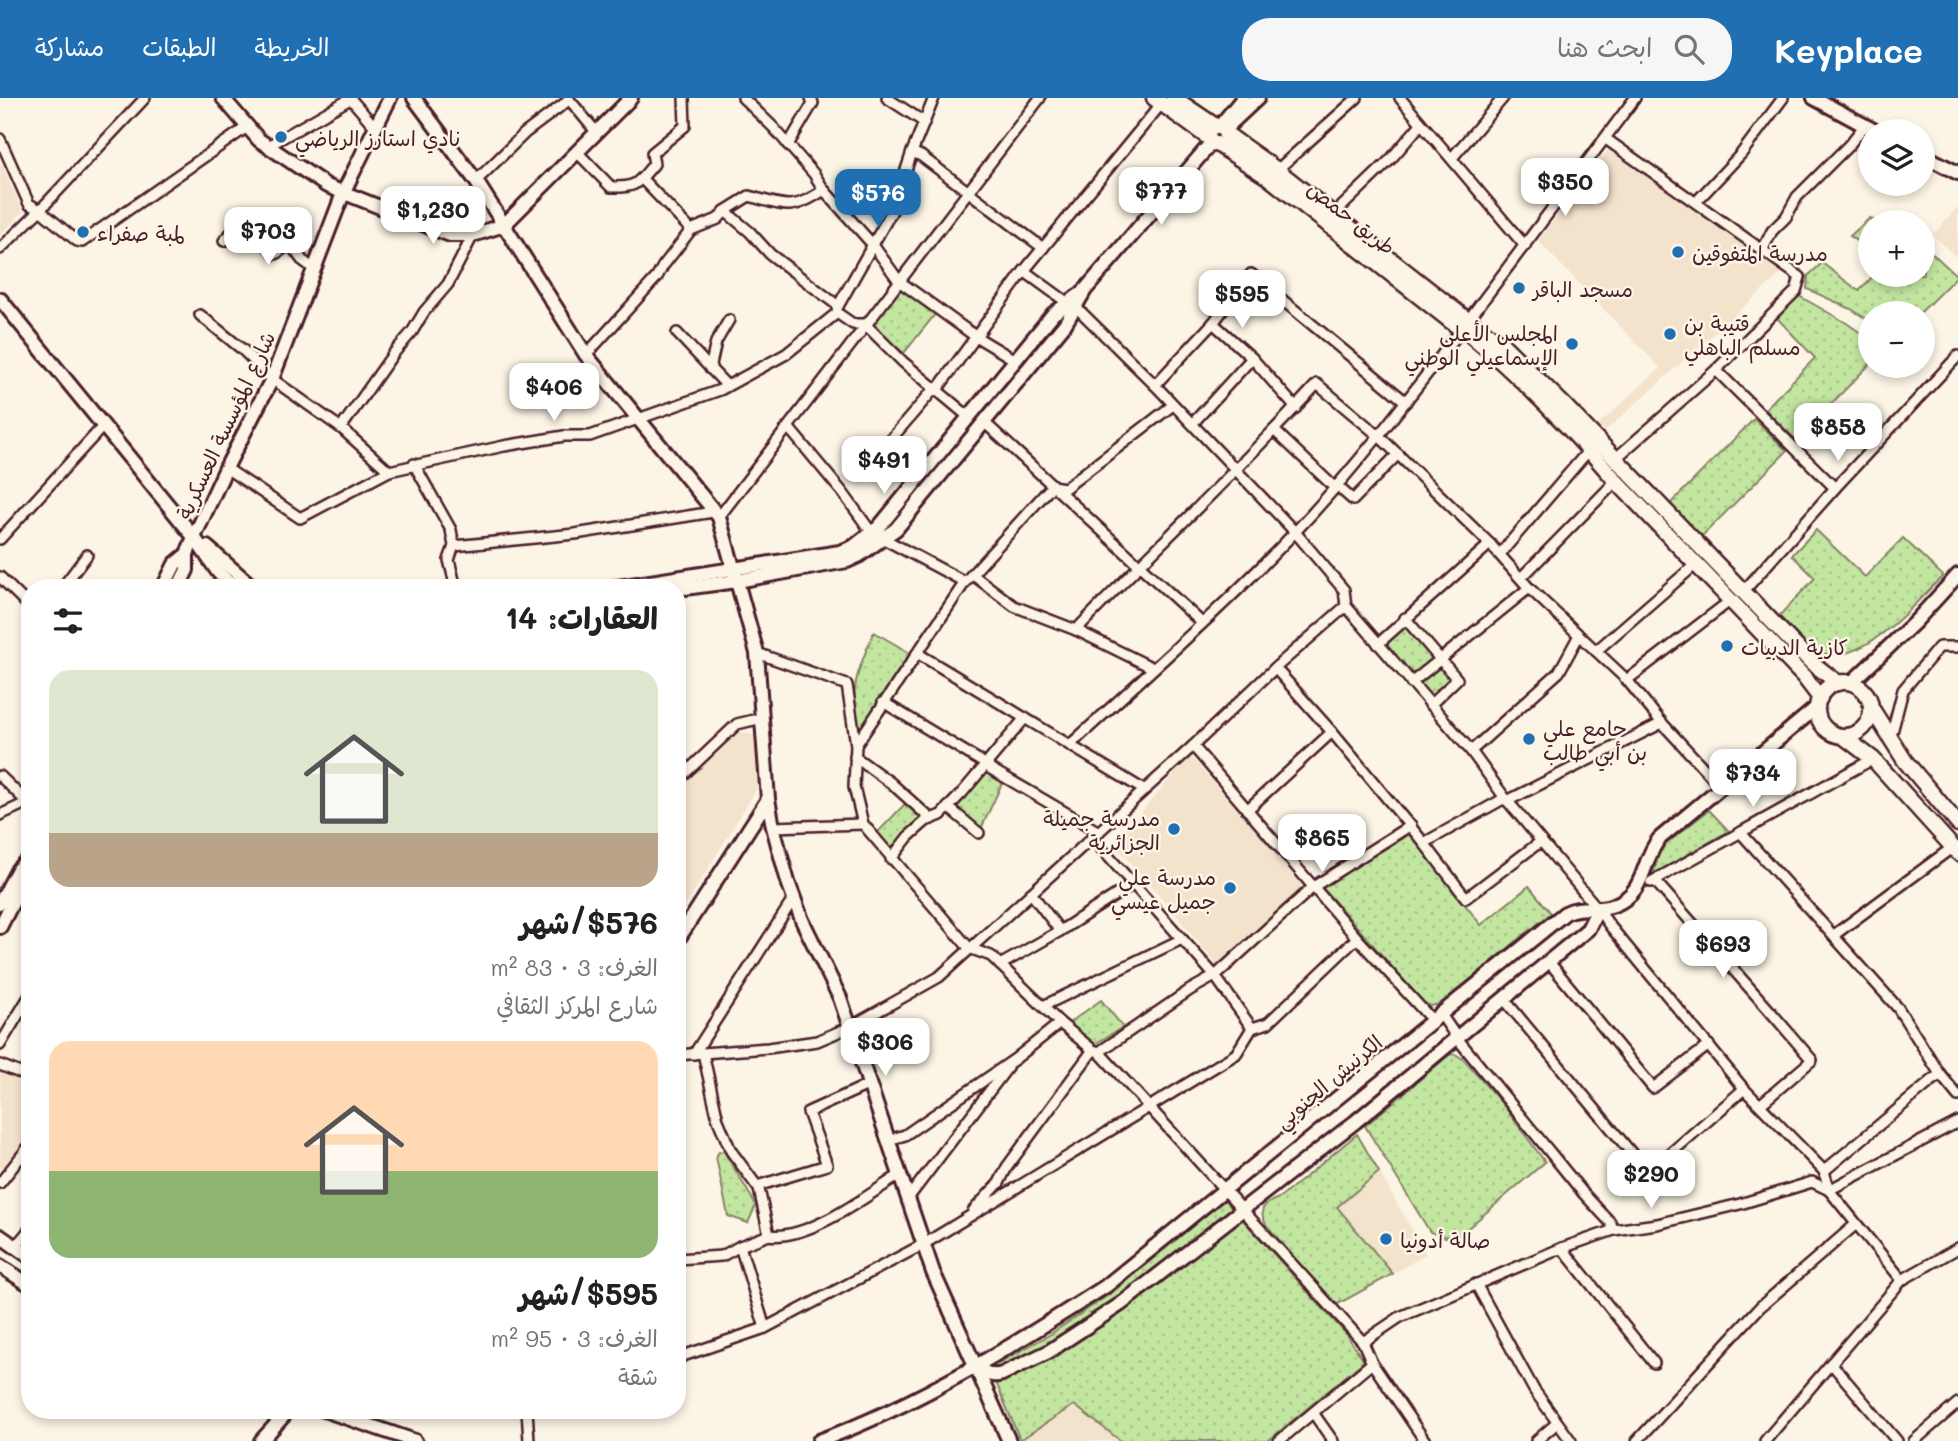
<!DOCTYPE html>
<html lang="ar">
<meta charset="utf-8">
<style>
:root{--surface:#fff;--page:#f6f6f6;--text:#202124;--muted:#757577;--accent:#1f6fb2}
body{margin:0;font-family:Mali,"Playpen Sans Arabic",sans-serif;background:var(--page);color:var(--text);direction:rtl;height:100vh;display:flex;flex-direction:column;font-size:26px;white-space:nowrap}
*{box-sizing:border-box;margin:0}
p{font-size:23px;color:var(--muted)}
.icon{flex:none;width:38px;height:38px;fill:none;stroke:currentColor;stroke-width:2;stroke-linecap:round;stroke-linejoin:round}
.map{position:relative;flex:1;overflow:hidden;direction:ltr}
.panel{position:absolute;left:21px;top:481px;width:665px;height:840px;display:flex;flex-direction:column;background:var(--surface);border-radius:28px;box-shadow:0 4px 10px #0003;direction:rtl}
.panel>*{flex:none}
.tools{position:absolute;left:1858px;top:21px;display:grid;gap:14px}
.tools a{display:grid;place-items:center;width:77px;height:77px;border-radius:50%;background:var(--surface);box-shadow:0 4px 10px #0003;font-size:35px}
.price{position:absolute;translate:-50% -60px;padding:0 16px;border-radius:14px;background:#fff;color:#222;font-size:23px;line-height:46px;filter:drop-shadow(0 2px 4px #0008)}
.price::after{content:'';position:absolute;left:50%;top:42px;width:21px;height:16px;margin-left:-10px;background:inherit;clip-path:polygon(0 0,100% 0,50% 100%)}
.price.selected{background:var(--accent);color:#fff}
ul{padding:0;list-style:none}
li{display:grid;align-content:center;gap:14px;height:371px;padding:0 28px}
li span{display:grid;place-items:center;height:217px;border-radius:21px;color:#555}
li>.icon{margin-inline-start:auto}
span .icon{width:126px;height:126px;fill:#fffc;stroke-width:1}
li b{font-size:30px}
h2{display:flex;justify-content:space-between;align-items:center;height:84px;padding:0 28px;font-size:30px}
header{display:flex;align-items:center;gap:42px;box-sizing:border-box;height:98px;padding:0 35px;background:var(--accent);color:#fff}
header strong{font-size:33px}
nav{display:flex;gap:38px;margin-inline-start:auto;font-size:24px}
.search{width:490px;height:63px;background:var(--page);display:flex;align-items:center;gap:18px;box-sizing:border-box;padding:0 24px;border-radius:28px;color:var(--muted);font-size:26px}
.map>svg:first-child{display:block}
</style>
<header>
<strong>Keyplace</strong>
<div class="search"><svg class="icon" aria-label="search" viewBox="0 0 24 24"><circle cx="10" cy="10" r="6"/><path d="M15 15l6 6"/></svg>ابحث هنا</div>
<nav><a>الخريطة</a><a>الطبقات</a><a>مشاركة</a></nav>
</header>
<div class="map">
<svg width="1958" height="1343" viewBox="0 0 1958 1343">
<defs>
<pattern id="park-dots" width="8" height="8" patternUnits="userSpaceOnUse" patternTransform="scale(1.75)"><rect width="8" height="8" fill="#c2e6a0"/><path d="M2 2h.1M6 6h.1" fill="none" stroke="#a8c58a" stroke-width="1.8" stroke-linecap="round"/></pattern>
</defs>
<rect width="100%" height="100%" fill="#fcf5e5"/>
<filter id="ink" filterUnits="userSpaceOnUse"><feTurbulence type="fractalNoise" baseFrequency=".0143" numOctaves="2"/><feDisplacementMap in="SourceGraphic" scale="14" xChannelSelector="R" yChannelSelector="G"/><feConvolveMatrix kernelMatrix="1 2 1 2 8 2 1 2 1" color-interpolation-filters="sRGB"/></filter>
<g filter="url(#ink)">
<g fill="#f4e3cc">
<polygon points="1609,50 1704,114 1783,174 1604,334 1598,327 1660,270 1538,143"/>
<polygon points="2,67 23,114 0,137 0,68"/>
<polygon points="1958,109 1958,161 1933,137"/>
<polygon points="736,632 753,637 760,674 756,692 680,817 677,817 678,690"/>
<polygon points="1190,658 1305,788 1217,867 1155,792 1113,746"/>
<polygon points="0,971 30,992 30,1036 0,1074"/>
<polygon points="1379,1074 1426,1156 1393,1176 1337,1109"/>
<polygon points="1074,1306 1121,1343 1020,1343 1020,1342"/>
</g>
<g fill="url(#park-dots)" stroke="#868266" stroke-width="2">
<polygon points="1870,120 1878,124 1871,124 1871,155 1850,138"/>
<polygon points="1923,149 1931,154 1957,178 1920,215 1871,215 1871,224 1851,211 1807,191 1808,178 1822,165 1859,193 1874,177 1923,177"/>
<polygon points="901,185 937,214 904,255 868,226"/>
<polygon points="1799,198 1845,224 1871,242 1871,265 1796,342 1765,311 1815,260 1777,220"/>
<polygon points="1754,321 1787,353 1701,439 1669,407"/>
<path d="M 1816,432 L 1865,479 L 1903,440 L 1943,478 C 1914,505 1859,575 1814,552 C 1801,545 1790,529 1779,518 L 1815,480 L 1792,457 Z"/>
<polygon points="1405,525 1435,560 1413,579 1383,544"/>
<path d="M 874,534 L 910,555 L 858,634 C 848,593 858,571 874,534 Z"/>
<polygon points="1440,566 1454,583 1433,602 1418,586"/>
<polygon points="987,674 1003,683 981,731 955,708"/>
<polygon points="905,706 923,722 890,753 877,735"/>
<polygon points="1709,712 1729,733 1653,776 1660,753 1668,744"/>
<polygon points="1410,736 1481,827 1529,788 1551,815 1440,906 1431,908 1424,905 1321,788"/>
<polygon points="1101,902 1123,929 1093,947 1069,925"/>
<polygon points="1455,956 1463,961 1504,1008 1545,1064 1461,1136 1445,1139 1430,1134 1365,1028 1449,957"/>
<path d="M 1357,1036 L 1379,1074 L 1337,1109 L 1393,1176 L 1336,1207 L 1267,1128 C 1257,1110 1263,1106 1281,1099 Z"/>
<polygon points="724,1053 756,1107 748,1125 728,1118 716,1059 719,1054"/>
<polygon points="1224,1101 1345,1235 1364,1263 1268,1343 1121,1343 1074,1307 1020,1342 990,1270 1049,1237 1113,1194"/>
</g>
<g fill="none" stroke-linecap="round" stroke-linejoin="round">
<defs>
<g id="street">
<polyline points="350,0 376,30"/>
<polyline points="568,0 597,35"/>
<polyline points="743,0 773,29 814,76 824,92 873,147 899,183 975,238 1015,262"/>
<polyline points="887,0 924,24"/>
<polyline points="1400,0 1525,148"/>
<polyline points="0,41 29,106 40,112 77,143 82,144 247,29"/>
<polyline points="1606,41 1800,179 1796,193 1716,272 1615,361"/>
<polyline points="788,47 813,5 811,0"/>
<polyline points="268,48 350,1"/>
<polyline points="912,54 921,58 1043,150"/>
<path d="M 578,55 L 611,89 C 638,90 638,84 654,66 L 652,55 L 685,28 L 684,0"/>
<polyline points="1452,60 1503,0"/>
<polyline points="1277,72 1357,0"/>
<polyline points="643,82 691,132 718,121 725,113 750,134 770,156 837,207"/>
<polyline points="476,83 525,35 569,2"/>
<polyline points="1697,103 1741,56 1783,0"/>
<path d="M 725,113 L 749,98 C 786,108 791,114 824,92"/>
<polyline points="1333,117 1390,62 1421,26"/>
<polyline points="224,143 239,126 260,140 276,156 289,146 291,147 302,162 314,171"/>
<polyline points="0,151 40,112 145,0"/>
<polyline points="1763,151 1772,133 1786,119 1797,99 1849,47 1865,27"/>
<polyline points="1024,173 1068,205"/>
<polyline points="1076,209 1155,287 1295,434 1344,492 1346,508 1471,653 1505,700 1598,811 1610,828 1744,991 1824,1073 1829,1092 1902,1182"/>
<polyline points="837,210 893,111 912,54 934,0"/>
<polyline points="200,217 243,252 272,281 341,330 389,373"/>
<polyline points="1469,221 1635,0"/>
<polyline points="1213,225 1252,260"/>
<polyline points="677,235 727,288"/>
<polyline points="586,257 657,179 663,168 691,132"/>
<polyline points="710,271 716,244 729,222"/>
<polyline points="1716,272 1835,390"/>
<polyline points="1155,287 1213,225 1251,176 1406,304"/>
<polyline points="936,293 1024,173 1162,5"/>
<polyline points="984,324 1202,525"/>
<polyline points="1193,325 1252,260 1296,310"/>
<polyline points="788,329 843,395 872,435"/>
<polyline points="341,330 393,256 412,234 424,214 448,186 473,137"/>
<polyline points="1274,332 1334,389"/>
<polyline points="892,340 934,291"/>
<polyline points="414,366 451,432 454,448 449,462 456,490"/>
<polyline points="226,370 300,420 389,373 504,348 564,338 590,338 720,292 786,256 837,215 853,226 865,226 903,264 969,319"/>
<polyline points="1336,387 1353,402 1398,356"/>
<polyline points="719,419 1040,0"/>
<polyline points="0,441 104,327"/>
<polyline points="884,441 965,484"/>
<polyline points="454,448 575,436 713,414"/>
<polyline points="1500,456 1589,352"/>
<polyline points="973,477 1014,508 1076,532 1153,570"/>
<polyline points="0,479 30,509"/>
<polyline points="1521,480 1616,383"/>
<polyline points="62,490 87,457"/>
<polyline points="1743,494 1835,390 1958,258"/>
<polyline points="1405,520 1457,581 1430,607"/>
<path d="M 1076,532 C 1156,449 1240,371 1317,286 L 1379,338 L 1490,446 L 1529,490 L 1627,582 L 1662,625 L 1721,689"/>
<polyline points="1378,546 1490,446"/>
<polyline points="1596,553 1696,466"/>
<polyline points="757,555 847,587 856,647 854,689 863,726 969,850 991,858 1060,925 1093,952 1099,954 1363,1244 1372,1265 1425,1343"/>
<polyline points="917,555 1144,692"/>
<polyline points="1275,570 1332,634 1424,745"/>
<polyline points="1627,582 1731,502"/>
<polyline points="1411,585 1529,490"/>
<polyline points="883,604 987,667 991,671 1099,734"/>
<polyline points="1890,642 1903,592 1939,549 1958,549"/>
<polyline points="856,647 965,484 1052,388 1065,390 1173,307"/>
<path d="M 1070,647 C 1146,577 1224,509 1295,434 C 1355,371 1408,301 1461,232"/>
<polyline points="1193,648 1357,840 1432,922"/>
<polyline points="1471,653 1559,574 1578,539"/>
<polyline points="855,659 891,685 931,721"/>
<polyline points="0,678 30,707"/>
<polyline points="677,683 737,626 762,620"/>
<polyline points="1505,700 1424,745 1466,800 1540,744"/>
<polyline points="1507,703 1662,625"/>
<polyline points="948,709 979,735"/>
<polyline points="1247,712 1332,634"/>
<polyline points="0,717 26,705"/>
<polyline points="773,729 863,726"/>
<polyline points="1741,735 1898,910 1940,976 1958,998"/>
<polyline points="891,761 908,739 926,723 941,717 962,695 1025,620"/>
<polyline points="1655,783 1770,913 1812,962 1761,1006"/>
<polyline points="1651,784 1873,661"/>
<polyline points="1060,833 1133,786"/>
<polyline points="1834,837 1953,749"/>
<polyline points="1549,864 1653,990 1709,947"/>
<polyline points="1000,867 1060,833 1031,795"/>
<polyline points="1504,901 1648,1075 1744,991"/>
<polyline points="1043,908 1182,841"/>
<polyline points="1440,915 1457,940 1584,1096 1610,1124 1614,1132"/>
<polyline points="1252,930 1268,925 1357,840"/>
<polyline points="0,947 30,897"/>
<polyline points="1099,954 1190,892 1215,878 1313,789 1411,727"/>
<polyline points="694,956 794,800"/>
<polyline points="677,957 768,950 817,943 850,929 939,879 1193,648 1275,570 1346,508"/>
<polyline points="0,967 30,979"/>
<polyline points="889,1042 905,1037 1015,961 1060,925"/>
<polyline points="1824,1073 1940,976"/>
<polyline points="0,1085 30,1047"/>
<polyline points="757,1088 827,1067 808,1014 870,986"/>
<polyline points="909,1099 1007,970"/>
<polyline points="973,1113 999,1085 1007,1069 1093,952"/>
<path d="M 769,1137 C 808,1143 868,1097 901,1076"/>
<polyline points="740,1148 765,1230"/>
<polyline points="15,1149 30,1131"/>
<polyline points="1562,1150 1654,1265"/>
<polyline points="677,1161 722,1158 740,1148 769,1137 759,1091 731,1053 718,1022 703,955"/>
<polyline points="1476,1186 1534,1292 1571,1343"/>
<polyline points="1363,1244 1400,1219 1562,1150 1614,1132 1657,1126 1740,1106 1812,1084 1829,1092 1958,1024"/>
<polyline points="677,1260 765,1230 924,1146 1236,956 1252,930 1215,878 1092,740"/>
<polyline points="1831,1265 1897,1343"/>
<polyline points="527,1312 529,1343"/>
<polyline points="1314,1316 1333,1343"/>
<polyline points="1279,1343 1372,1265"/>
<polyline points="1536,1343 1557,1325"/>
<polyline points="1637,1343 1760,1209 1855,1127"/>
<polyline points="1765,1343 1902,1182 1958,1150"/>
<polyline points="1914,1343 1958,1305"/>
</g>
<g id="secondary">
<polyline points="223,0 259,42 327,88 450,137 473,137 504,127 631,0"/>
<polyline points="414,0 476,83 586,257 719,419 757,555 768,701 677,843"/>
<polyline points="1814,0 1875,33"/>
<polyline points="1219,29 1243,0"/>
<polyline points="1224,32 1258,0"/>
<polyline points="1923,57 1958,75"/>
<polyline points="0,201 194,439 218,474 234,490"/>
<polyline points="207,449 254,490"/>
<polyline points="163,490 175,466 187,456"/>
<polyline points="178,490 187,472 187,456 194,439 226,370 272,281 344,93 390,0"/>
<polyline points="612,490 840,454 853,449 879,429 1053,216 1079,197"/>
<polyline points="677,491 737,483 847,463 860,457 896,431 1065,226 1085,192 1212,44"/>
<polyline points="1851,585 1915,524 1958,477"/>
<polyline points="768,701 773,729 788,784 802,822 840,900 933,1174 1009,1343"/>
<polyline points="0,805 18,771 30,760"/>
<polyline points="0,829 30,770"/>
<polyline points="0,1138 30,1159"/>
<polyline points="0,1168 30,1187"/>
<path d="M 976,1268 C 985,1274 991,1280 1002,1276 L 1048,1254 L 1121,1206 L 1355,1024 L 1588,831 L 1598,811"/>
<polyline points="324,1312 415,1343"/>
<polyline points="261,1343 289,1312"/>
<path d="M 819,1343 C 921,1305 1014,1247 1106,1188 L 1565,815 C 1581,806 1597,814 1614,807 C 1647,794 1640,765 1659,741 L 1817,609"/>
</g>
<g id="primary">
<polyline points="1154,0 1209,40"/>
<polyline points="1174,0 1217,29"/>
<polyline points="1225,35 1277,72 1465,220"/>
<polyline points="1217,46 1269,80 1458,229"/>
<polyline points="1471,224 1503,247 1566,309 1811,564 1838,585"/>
<path d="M 1466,233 C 1520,278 1570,329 1616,383 L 1804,579 L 1820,600"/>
<circle cx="1844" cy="611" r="27"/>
<polyline points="1872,611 1905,663 1958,726"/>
<polyline points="1844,639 1873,661 1958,755"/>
</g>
</defs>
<use href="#street" stroke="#4a1f2b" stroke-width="14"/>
<use href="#secondary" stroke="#4a1f2b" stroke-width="18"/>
<use href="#primary" stroke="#4a1f2b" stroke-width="19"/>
<use href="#street" stroke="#fcf5e5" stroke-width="9"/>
<use href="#secondary" stroke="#fcf5e5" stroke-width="12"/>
<use href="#primary" stroke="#fcf5e5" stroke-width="14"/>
</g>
</g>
<g fill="#1f6fb2" stroke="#fcf5e5" stroke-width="2.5">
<circle cx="281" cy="39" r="7"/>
<circle cx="83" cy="134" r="7"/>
<circle cx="1678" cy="154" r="7"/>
<circle cx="1519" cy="190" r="7"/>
<circle cx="1670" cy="236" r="7"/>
<circle cx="1572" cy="246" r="7"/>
<circle cx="1727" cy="548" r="7"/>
<circle cx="1529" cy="641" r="7"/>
<circle cx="1174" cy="731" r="7"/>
<circle cx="1230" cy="790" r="7"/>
<circle cx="1386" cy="1141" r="7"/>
</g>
<g text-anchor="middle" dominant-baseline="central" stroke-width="5" stroke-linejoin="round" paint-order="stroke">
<g font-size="21" fill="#4a1f2b" stroke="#fcf5e5" text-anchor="start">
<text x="295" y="39">نادي استارز الرياضي</text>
<text x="97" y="134">لمبة صفراء</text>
<text x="1692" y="154">مدرسة المتفوقين</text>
<text x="1533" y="190">مسجد الباقر</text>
<text x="1684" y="224">قتيبة بن<tspan x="1684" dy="24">مسلم الباهلي</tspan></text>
<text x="1558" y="234" text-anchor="end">المجلس الأعلى<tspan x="1558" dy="24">الإسماعيلي الوطني</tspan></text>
<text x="1741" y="548">كازية الدبيات</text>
<text x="1543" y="629">جامع علي<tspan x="1543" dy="24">بن أبي طالب</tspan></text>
<text x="1160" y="719" text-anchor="end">مدرسة جميلة<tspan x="1160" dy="24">الجزائرية</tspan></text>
<text x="1216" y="778" text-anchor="end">مدرسة علي<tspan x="1216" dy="24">جميل عيسي</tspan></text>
<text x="1400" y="1141">صالة أدونيا</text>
</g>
<g font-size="21" fill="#4a1f2b" stroke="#fcf5e5">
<text transform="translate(1352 119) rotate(38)">طريق حمص</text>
<text transform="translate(225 327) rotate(-65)">شارع المؤسسة العسكرية</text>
<text transform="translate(1328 983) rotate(-40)">الكرنيش الجنوبي</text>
</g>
</g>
</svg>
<div class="tools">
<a><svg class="icon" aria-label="layers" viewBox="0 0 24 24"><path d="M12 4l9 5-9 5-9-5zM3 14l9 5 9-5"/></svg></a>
<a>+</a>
<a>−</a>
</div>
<b class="price" style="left:1565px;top:120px">$350</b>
<b class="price" style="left:1161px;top:129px">$777</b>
<b class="price selected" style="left:878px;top:131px">$576</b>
<b class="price" style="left:433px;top:148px">$1,230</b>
<b class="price" style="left:268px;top:169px">$703</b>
<b class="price" style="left:1242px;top:232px">$595</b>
<b class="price" style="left:554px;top:325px">$406</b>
<b class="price" style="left:1838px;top:365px">$858</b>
<b class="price" style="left:884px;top:398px">$491</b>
<b class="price" style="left:1753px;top:711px">$734</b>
<b class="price" style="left:1322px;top:776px">$865</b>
<b class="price" style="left:1723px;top:882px">$693</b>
<b class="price" style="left:885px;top:980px">$306</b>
<b class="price" style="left:1651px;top:1112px">$290</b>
<section class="panel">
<h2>العقارات: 14<svg class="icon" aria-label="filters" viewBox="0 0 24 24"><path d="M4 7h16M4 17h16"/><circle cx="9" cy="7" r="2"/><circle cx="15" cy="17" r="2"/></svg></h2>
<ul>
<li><span style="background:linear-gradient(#dfe7d0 75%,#b9a48a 0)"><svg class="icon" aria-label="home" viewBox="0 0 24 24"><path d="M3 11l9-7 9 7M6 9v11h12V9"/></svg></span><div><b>$576/شهر</b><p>الغرف: 3 · 83 m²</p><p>شارع المركز الثقافي</p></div></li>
<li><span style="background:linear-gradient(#ffd9b3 60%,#8fb573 0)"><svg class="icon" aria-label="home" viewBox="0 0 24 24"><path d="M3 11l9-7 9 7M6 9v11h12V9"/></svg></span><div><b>$595/شهر</b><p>الغرف: 3 · 95 m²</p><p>شقة</p></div></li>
</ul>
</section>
</div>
